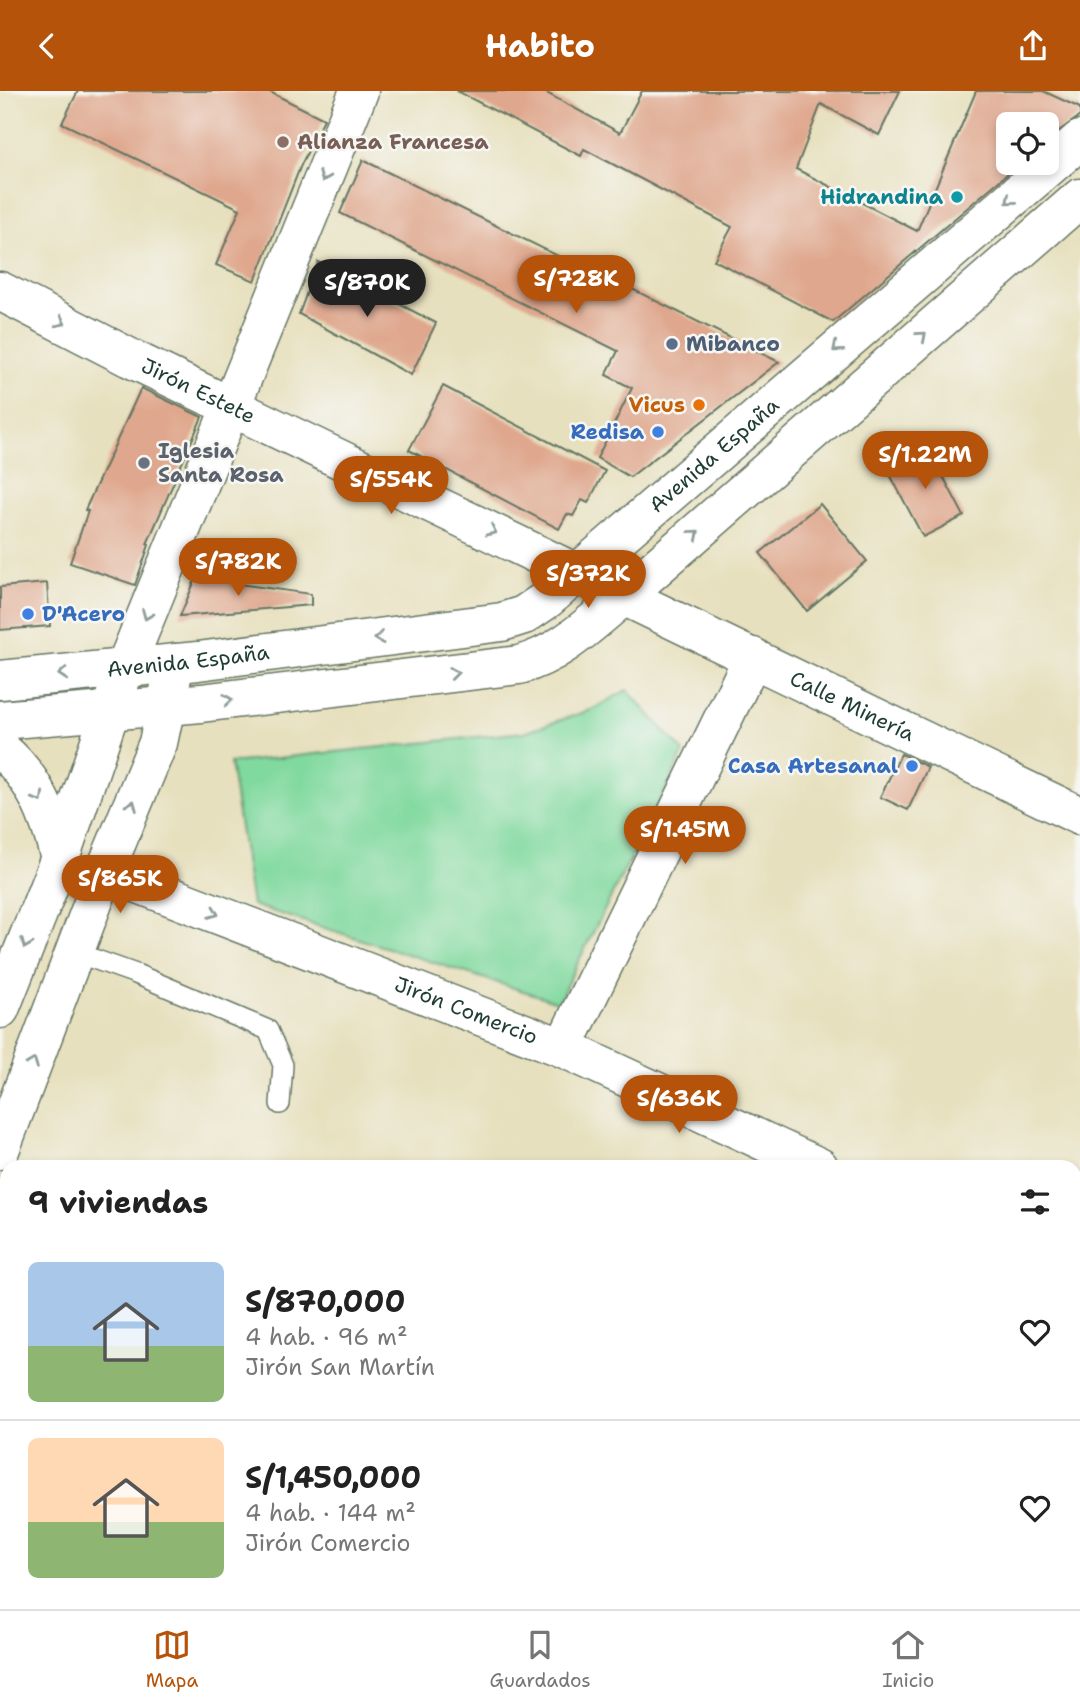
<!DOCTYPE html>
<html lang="es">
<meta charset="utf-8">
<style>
:root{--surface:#fff;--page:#f2f2f2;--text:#222;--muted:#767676;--line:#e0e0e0;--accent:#b45309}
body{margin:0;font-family:"Shantell Sans",sans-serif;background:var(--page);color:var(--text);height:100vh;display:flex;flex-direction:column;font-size:26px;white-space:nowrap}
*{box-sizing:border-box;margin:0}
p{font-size:23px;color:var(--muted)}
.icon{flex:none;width:38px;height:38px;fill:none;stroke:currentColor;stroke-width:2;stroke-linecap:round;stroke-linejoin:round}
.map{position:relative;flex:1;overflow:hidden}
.panel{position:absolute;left:0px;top:1069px;width:1082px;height:450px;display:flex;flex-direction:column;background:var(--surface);border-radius:21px 21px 0 0;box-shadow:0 4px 10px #0003}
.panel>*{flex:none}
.fabs{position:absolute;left:996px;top:21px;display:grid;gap:14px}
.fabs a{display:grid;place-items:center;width:63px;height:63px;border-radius:10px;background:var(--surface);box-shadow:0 4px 10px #0003;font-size:35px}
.price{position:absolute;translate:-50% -60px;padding:0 16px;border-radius:24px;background:var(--accent);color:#fff;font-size:23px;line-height:46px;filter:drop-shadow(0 2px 4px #0008)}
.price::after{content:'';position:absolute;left:50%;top:42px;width:21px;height:16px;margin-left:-10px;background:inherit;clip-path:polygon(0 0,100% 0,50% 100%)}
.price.selected{background:#222;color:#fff}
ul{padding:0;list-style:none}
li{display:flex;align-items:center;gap:21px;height:175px;padding:0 28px}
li+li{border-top:2px solid var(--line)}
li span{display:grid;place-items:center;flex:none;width:196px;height:140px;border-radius:10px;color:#555}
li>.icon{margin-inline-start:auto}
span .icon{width:84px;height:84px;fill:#fffc;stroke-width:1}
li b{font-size:30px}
h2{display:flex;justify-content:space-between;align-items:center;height:84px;padding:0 28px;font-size:30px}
header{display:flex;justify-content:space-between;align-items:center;height:91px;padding:0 28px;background:var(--accent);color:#fff;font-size:32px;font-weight:700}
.tab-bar{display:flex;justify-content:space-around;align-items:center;height:98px;border-top:2px solid var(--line);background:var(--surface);font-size:19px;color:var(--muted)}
.tab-bar a{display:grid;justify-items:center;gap:4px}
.tab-bar .selected{color:var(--accent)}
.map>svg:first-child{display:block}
</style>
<header><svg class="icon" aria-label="back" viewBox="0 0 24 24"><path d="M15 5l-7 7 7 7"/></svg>Habito<svg class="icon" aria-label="share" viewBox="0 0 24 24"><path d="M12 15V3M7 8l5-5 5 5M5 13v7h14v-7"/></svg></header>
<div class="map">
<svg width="1080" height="1518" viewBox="0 0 1080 1518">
<rect width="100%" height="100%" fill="#f6f6f2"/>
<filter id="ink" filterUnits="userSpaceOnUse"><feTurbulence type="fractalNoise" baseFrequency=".0143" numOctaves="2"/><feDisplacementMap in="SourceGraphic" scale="14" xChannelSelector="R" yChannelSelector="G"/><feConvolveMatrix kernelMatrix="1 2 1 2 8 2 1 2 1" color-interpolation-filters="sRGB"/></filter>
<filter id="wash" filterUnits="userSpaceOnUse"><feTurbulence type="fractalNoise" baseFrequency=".00686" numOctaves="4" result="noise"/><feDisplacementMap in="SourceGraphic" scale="28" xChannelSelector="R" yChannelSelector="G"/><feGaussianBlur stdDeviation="1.57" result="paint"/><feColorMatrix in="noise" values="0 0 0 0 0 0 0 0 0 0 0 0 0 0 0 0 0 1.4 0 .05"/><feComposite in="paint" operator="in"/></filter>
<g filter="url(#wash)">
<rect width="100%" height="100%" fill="#e7e0be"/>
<polygon fill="#80d99e" stroke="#508b69" stroke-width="2" points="627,599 684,661 558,911 252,814 230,672 524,641 591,619"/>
<g id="blocks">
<g fill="#dfa78d">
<polygon points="78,0 268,0 324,28 301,74 255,190 216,174 240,118 62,32"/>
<polygon points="457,0 543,0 620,42 642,0 900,0 879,44 821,13 796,78 917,140 976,0 1043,0 1080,17 1080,25 1046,49 1046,33 1008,33 1008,72 1020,72 833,231 714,169 732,136 584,58 581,65"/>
<polygon points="363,69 615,193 616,190 779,271 630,386 597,367 632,297 606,284 618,260 340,122"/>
<polygon points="318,171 436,232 411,284 299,223"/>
<polygon points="443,295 605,380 588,412 582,409 573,425 567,423 559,438 409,359"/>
<polygon points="141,297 202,326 147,453 149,454 135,494 70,472 88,420 85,419"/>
<polygon points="926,353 964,425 923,446 885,374"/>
<polygon points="820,413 867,470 807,520 760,462"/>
<polygon points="196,487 311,503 311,514 180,525"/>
<polygon points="47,492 50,535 0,539 0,496"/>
<polygon points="901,663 928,676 908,719 880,706"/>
</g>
</g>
</g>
<g filter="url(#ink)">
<use href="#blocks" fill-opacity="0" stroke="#657664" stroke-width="2"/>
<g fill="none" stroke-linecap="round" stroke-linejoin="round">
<defs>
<g id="service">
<polyline points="74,861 136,883 268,939 283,974 280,1013"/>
<polyline points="0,1285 7,1288"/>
<polyline points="1074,1498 1080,1501"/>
</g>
<g id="minor">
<path id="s1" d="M 0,200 L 130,267 L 1080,725"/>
<path id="s2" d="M 105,780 L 563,957 L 819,1076"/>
<polyline points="563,957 753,566"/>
<polyline points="1074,1187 1080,1189"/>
<polyline points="749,1512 757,1514"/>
<polyline points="932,1518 934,1512"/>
</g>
<polyline id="tertiary" points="125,577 359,0"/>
<g id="secondary">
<path d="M 0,658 C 35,686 49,725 60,767"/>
<polyline points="0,918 60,767 125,577"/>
<polyline points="0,1059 105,780 158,652 175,572"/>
</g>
<g id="primary">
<path id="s3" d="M 0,589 L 198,570 L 502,531 L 524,524 L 546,509 L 1080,49"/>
<path d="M 0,629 L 201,612 L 519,574 C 561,563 592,531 625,504 L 1080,107"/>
</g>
</defs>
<use href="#service" stroke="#657664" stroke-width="22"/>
<use href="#minor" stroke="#657664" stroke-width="41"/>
<use href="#tertiary" stroke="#657664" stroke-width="41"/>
<use href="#secondary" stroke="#657664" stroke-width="41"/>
<use href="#primary" stroke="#657664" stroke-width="41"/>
<use href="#service" stroke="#fff" stroke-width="19"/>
<use href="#minor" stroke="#fff" stroke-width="38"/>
<use href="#tertiary" stroke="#fff" stroke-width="38"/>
<use href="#secondary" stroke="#fff" stroke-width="38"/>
<use href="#primary" stroke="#fff" stroke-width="38"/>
</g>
<defs><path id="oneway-chevron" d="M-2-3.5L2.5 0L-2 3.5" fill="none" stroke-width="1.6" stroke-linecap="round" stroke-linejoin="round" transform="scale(1.75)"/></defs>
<g stroke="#8f9e9a">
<use href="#oneway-chevron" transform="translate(324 86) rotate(112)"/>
<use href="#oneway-chevron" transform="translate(1010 109) rotate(139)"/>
<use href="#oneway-chevron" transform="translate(61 231) rotate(27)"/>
<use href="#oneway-chevron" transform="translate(922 245) rotate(-41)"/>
<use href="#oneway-chevron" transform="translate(837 257) rotate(139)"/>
<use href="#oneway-chevron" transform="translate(492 440) rotate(26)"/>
<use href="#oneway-chevron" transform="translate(695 443) rotate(-41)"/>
<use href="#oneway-chevron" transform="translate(147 524) rotate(112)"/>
<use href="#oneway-chevron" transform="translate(379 547) rotate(173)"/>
<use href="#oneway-chevron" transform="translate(454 582) rotate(-7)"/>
<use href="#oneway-chevron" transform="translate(63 583) rotate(175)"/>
<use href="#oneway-chevron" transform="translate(228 609) rotate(-7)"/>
<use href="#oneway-chevron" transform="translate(39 707) rotate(61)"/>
<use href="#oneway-chevron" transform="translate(132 714) rotate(-68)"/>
<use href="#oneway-chevron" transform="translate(214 822) rotate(21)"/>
<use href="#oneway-chevron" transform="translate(26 853) rotate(112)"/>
<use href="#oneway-chevron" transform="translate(33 972) rotate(-69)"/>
</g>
</g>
<circle fill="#8d6e63" stroke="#f6f6f2" stroke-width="2.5" cx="283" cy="51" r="7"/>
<circle fill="#0f9aa8" stroke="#f6f6f2" stroke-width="2.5" cx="957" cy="106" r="7"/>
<circle fill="#5c6f8a" stroke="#f6f6f2" stroke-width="2.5" cx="672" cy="253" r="7"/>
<circle fill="#e8710a" stroke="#f6f6f2" stroke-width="2.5" cx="699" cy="314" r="7"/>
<g fill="#3f7fe0" stroke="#f6f6f2" stroke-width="2.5">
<circle cx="658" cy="341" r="7"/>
<circle cx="28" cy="523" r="7"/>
<circle cx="912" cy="675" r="7"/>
</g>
<circle fill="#6b7280" stroke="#f6f6f2" stroke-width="2.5" cx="144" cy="372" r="7"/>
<g text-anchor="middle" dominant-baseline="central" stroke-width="5" stroke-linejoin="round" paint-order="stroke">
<g font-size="21" font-weight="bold" fill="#785e54" stroke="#f6f6f2" text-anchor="start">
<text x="297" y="51">Alianza Francesa</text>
</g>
<g font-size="21" font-weight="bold" fill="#0d838f" stroke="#f6f6f2" text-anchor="end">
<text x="943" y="106">Hidrandina</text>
</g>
<g font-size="21" font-weight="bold" fill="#4e5e75" stroke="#f6f6f2" text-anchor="start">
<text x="686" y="253">Mibanco</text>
</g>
<g font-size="21" fill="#1f3d34" stroke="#f6f6f2">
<text stroke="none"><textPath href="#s1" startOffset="222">Jirón Estete</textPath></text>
<text stroke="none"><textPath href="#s3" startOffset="777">Avenida España</textPath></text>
<text stroke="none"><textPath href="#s3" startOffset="189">Avenida España</textPath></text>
<text stroke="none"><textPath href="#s1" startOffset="948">Calle Minería</textPath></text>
<text stroke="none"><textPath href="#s2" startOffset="387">Jirón Comercio</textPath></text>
</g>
<g font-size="21" font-weight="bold" fill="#c56008" stroke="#f6f6f2" text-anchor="end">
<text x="685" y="314">Vicus</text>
</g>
<g font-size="21" font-weight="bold" fill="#366cbe" stroke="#f6f6f2" text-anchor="end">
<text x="644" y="341">Redisa</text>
<text x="42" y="523" text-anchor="start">D'Acero</text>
<text x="898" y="675">Casa Artesanal</text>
</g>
<g font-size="21" font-weight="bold" fill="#5b616d" stroke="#f6f6f2" text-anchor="start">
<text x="158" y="360">Iglesia<tspan x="158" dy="24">Santa Rosa</tspan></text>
</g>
</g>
</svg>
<div class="fabs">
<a><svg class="icon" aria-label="locate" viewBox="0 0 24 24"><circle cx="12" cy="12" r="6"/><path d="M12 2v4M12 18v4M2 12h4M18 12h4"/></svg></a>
</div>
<b class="price" style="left:576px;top:224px">S/728K</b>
<b class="price selected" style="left:367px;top:228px">S/870K</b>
<b class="price" style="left:925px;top:400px">S/1.22M</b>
<b class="price" style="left:391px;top:425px">S/554K</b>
<b class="price" style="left:238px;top:507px">S/782K</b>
<b class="price" style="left:588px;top:519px">S/372K</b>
<b class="price" style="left:685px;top:775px">S/1.45M</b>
<b class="price" style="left:120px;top:824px">S/865K</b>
<b class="price" style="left:679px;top:1044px">S/636K</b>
<section class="panel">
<h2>9 viviendas<svg class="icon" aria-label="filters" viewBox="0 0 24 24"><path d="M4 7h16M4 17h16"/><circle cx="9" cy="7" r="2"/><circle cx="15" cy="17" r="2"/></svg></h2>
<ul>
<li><span style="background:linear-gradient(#a9c7e8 60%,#8fb573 0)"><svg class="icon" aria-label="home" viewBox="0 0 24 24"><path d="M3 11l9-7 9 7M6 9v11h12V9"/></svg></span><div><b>S/870,000</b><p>4 hab. · 96 m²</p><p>Jirón San Martín</p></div><svg class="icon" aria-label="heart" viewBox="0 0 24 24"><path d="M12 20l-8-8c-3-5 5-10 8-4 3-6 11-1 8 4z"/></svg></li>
<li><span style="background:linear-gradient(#ffd9b3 60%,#8fb573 0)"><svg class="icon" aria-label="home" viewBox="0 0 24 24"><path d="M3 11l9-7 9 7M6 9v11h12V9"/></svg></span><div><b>S/1,450,000</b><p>4 hab. · 144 m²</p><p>Jirón Comercio</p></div><svg class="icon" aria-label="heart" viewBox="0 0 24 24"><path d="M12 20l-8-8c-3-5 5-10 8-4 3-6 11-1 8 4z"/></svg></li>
</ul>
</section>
</div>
<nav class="tab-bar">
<a class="selected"><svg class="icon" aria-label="map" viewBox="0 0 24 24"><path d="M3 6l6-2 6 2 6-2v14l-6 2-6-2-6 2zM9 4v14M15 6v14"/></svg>Mapa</a>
<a><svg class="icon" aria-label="saved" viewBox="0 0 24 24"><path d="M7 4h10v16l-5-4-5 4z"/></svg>Guardados</a>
<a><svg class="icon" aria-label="home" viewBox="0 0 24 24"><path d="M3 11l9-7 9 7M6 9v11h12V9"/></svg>Inicio</a>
</nav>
